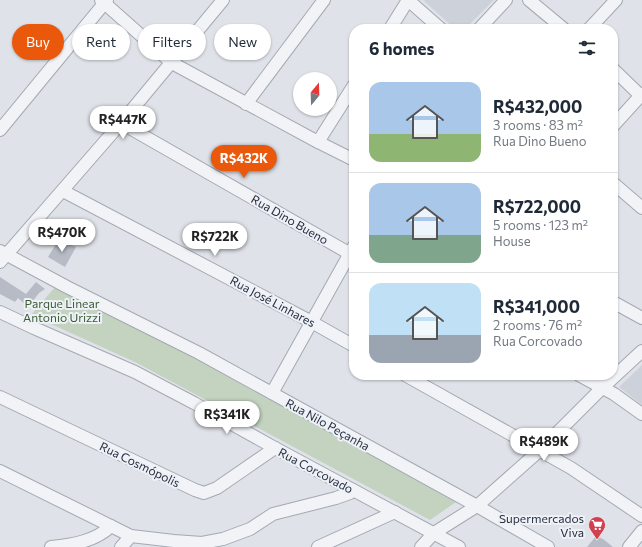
<!DOCTYPE html>
<meta charset="utf-8">
<style>
:root{--surface:#fff;--page:#f6f6f7;--text:#1f2937;--muted:#747a83;--line:#e0e1e3;--accent:#ea580c}
body{margin:0;font-family:Commissioner,sans-serif;background:var(--page);color:var(--text);height:100vh;display:flex;flex-direction:column;font-size:15px;white-space:nowrap}
*{box-sizing:border-box;margin:0}
p{font-size:13px;color:var(--muted)}
.icon{flex:none;width:22px;height:22px;fill:none;stroke:currentColor;stroke-width:2;stroke-linecap:round;stroke-linejoin:round}
.map{position:relative;flex:1;overflow:hidden}
.drawer{position:absolute;left:349px;top:24px;width:269px;height:356px;display:flex;flex-direction:column;background:var(--surface);border-radius:16px;box-shadow:0 1px 3px #0004}
.drawer>*{flex:none}
.hud{position:absolute;left:12px;top:24px;width:277px;height:36px;display:flex;gap:8px}
.needle{width:26px;rotate:19deg}
.tools{position:absolute;left:293px;top:72px;display:grid;gap:8px}
.tools a{display:grid;place-items:center;width:44px;height:44px;border-radius:50%;background:var(--surface);box-shadow:0 1px 3px #0004;font-size:20px}
.price{position:absolute;translate:-50% -34px;padding:0 9px;border-radius:14px;background:#fff;color:#222;font-size:13px;line-height:26px;filter:drop-shadow(0 1px 2px #0008)}
.price::after{content:'';position:absolute;left:50%;top:24px;width:12px;height:9px;margin-left:-6px;background:inherit;clip-path:polygon(0 0,100% 0,50% 100%)}
.price.active{background:var(--accent);color:#fff}
ul{padding:0;list-style:none}
li{display:flex;align-items:center;gap:12px;height:100px;padding:0 20px}
li+li{border-top:1px solid var(--line)}
li span{display:grid;place-items:center;flex:none;width:112px;height:80px;border-radius:12px;color:#555}
li>.icon{margin-inline-start:auto}
span .icon{width:48px;height:48px;fill:#fffc;stroke-width:1}
li b{font-size:17px}
h2{display:flex;justify-content:space-between;align-items:center;height:48px;padding:0 20px;font-size:17px}
.chip{padding:0 14px;border-radius:18px;background:var(--surface);box-shadow:0 1px 3px #0004;font-size:14px;line-height:36px}
.chip.active{background:var(--accent);color:#fff}
.map>svg:first-child{display:block}
</style>
<div class="map">
<svg width="642" height="547" viewBox="0 0 642 547">
<rect width="100%" height="100%" fill="#dfe2e8"/>
<g fill="#cdd1da">
<polygon points="423,0 494,0 465,29 455,29"/>
<polygon points="642,365 642,405 619,387"/>
</g>
<polygon fill="#c3d3bf" points="55,287 147,332 456,502 430,520 135,362 31,315"/>
<g fill="#b6bbc5">
<polygon points="59,239 76,247 65,267 48,257"/>
<polygon points="0,277 26,294 36,282 45,289 39,293 28,307 18,298 15,302 0,294"/>
<polygon points="596,536 603,539 613,547 587,547"/>
</g>
<g fill="none" stroke-linecap="round" stroke-linejoin="round">
<defs>
<g id="minor">
<polyline points="101,0 172,63 318,142 354,160"/>
<polyline points="529,0 564,29"/>
<polyline points="390,29 408,0 441,29"/>
<polyline points="479,29 506,0"/>
<polyline points="589,29 616,0"/>
<polyline points="613,69 642,97"/>
<polyline points="246,104 324,0"/>
<polyline points="121,123 354,256"/>
<polyline points="613,126 642,94"/>
<polyline points="0,130 107,0"/>
<polyline points="318,142 354,85"/>
<polyline points="613,183 642,208"/>
<polyline points="63,191 308,320 354,346"/>
<polyline points="0,251 67,287 199,353 477,506 548,547"/>
<polyline points="0,262 121,123 223,0"/>
<polyline points="613,302 642,318"/>
<polyline points="0,312 34,328 135,372 194,403 275,448 459,547"/>
<polyline points="405,375 571,468 642,516"/>
<polyline points="579,375 614,394 642,414"/>
<polyline points="272,393 354,246"/>
<polyline points="0,397 195,490 204,493 217,488 275,448"/>
<polyline points="0,471 131,536 174,541 202,543 223,539 250,529 273,514 336,498 350,493 353,490"/>
<path d="M 51,547 C 72,545 96,541 111,526"/>
<polyline points="121,547 131,536"/>
<polyline points="318,547 395,512"/>
<polyline points="421,547 434,533 477,506 539,451 602,388 642,351"/>
<polyline points="629,547 642,531"/>
</g>
</defs>
<use href="#minor" stroke="#a4a9b2" stroke-width="14"/>
<use href="#minor" stroke="#f1f3f7" stroke-width="12"/>
</g>
<defs>
<symbol id="supermarket-pin" viewBox="-11 -11 22 30"><path d="M0 17L-7.5 6A9.5 9.5 0 1 1 7.5 6Z" fill="#d1404f" stroke="#eef1f6"/><path d="M-6-5.5h2.5l.6 2H6L4.5 2H-2.5L-4.4-4H-6ZM-1.5 3.2a1.3 1.3 0 1 0 .1 0ZM3 3.2a1.3 1.3 0 1 0 .1 0Z" fill="#fff"/></symbol>
</defs>
<g fill-rule="evenodd">
<use href="#supermarket-pin" x="587" y="515" width="20" height="27"/>
</g>
<g text-anchor="middle" dominant-baseline="central" stroke-width="4" stroke-linejoin="round" paint-order="stroke">
<g font-size="12" fill="#272f40" stroke="#eef1f6">
<text transform="translate(290 219) rotate(30)">Rua Dino Bueno</text>
<text transform="translate(273 301) rotate(28)">Rua José Linhares</text>
<text transform="translate(328 424) rotate(29)">Rua Nilo Peçanha</text>
<text transform="translate(140 464) rotate(26)">Rua Cosmópolis</text>
<text transform="translate(316 470) rotate(28)">Rua Corcovado</text>
</g>
<g font-size="12" fill="#3a5c34" stroke="#eef1f6">
<text x="62" y="303">Parque Linear<tspan x="62" dy="14">Antonio Urizzi</tspan></text>
</g>
<g font-size="12" fill="#272f40" stroke="#eef1f6" text-anchor="end">
<text x="584" y="518">Supermercados<tspan x="584" dy="14">Viva</tspan></text>
</g>
</g>
</svg>
<div class="tools">
<a><svg class="needle" viewBox="-14 -14 28 28"><path d="M0-13l5 13h-10z" fill="#e53935"/><path d="M0 13l5-13h-10z" fill="#747a83"/></svg></a>
</div>
<b class="price" style="left:123px;top:140px">R$447K</b>
<b class="price active" style="left:244px;top:179px">R$432K</b>
<b class="price" style="left:62px;top:253px">R$470K</b>
<b class="price" style="left:215px;top:257px">R$722K</b>
<b class="price" style="left:227px;top:435px">R$341K</b>
<b class="price" style="left:544px;top:462px">R$489K</b>
<div class="hud">
<a class="chip active">Buy</a>
<a class="chip">Rent</a>
<a class="chip">Filters</a>
<a class="chip">New</a>
</div>
<section class="drawer">
<h2>6 homes<svg class="icon" aria-label="filters" viewBox="0 0 24 24"><path d="M4 7h16M4 17h16"/><circle cx="9" cy="7" r="2"/><circle cx="15" cy="17" r="2"/></svg></h2>
<ul>
<li><span style="background:linear-gradient(#a9c7e8 65%,#8fb573 0)"><svg class="icon" aria-label="home" viewBox="0 0 24 24"><path d="M3 11l9-7 9 7M6 9v11h12V9"/></svg></span><div><b>R$432,000</b><p>3 rooms · 83 m²</p><p>Rua Dino Bueno</p></div></li>
<li><span style="background:linear-gradient(#a9c7e8 65%,#7fa58c 0)"><svg class="icon" aria-label="home" viewBox="0 0 24 24"><path d="M3 11l9-7 9 7M6 9v11h12V9"/></svg></span><div><b>R$722,000</b><p>5 rooms · 123 m²</p><p>House</p></div></li>
<li><span style="background:linear-gradient(#bfe0f5 65%,#9aa5b1 0)"><svg class="icon" aria-label="home" viewBox="0 0 24 24"><path d="M3 11l9-7 9 7M6 9v11h12V9"/></svg></span><div><b>R$341,000</b><p>2 rooms · 76 m²</p><p>Rua Corcovado</p></div></li>
</ul>
</section>
</div>
